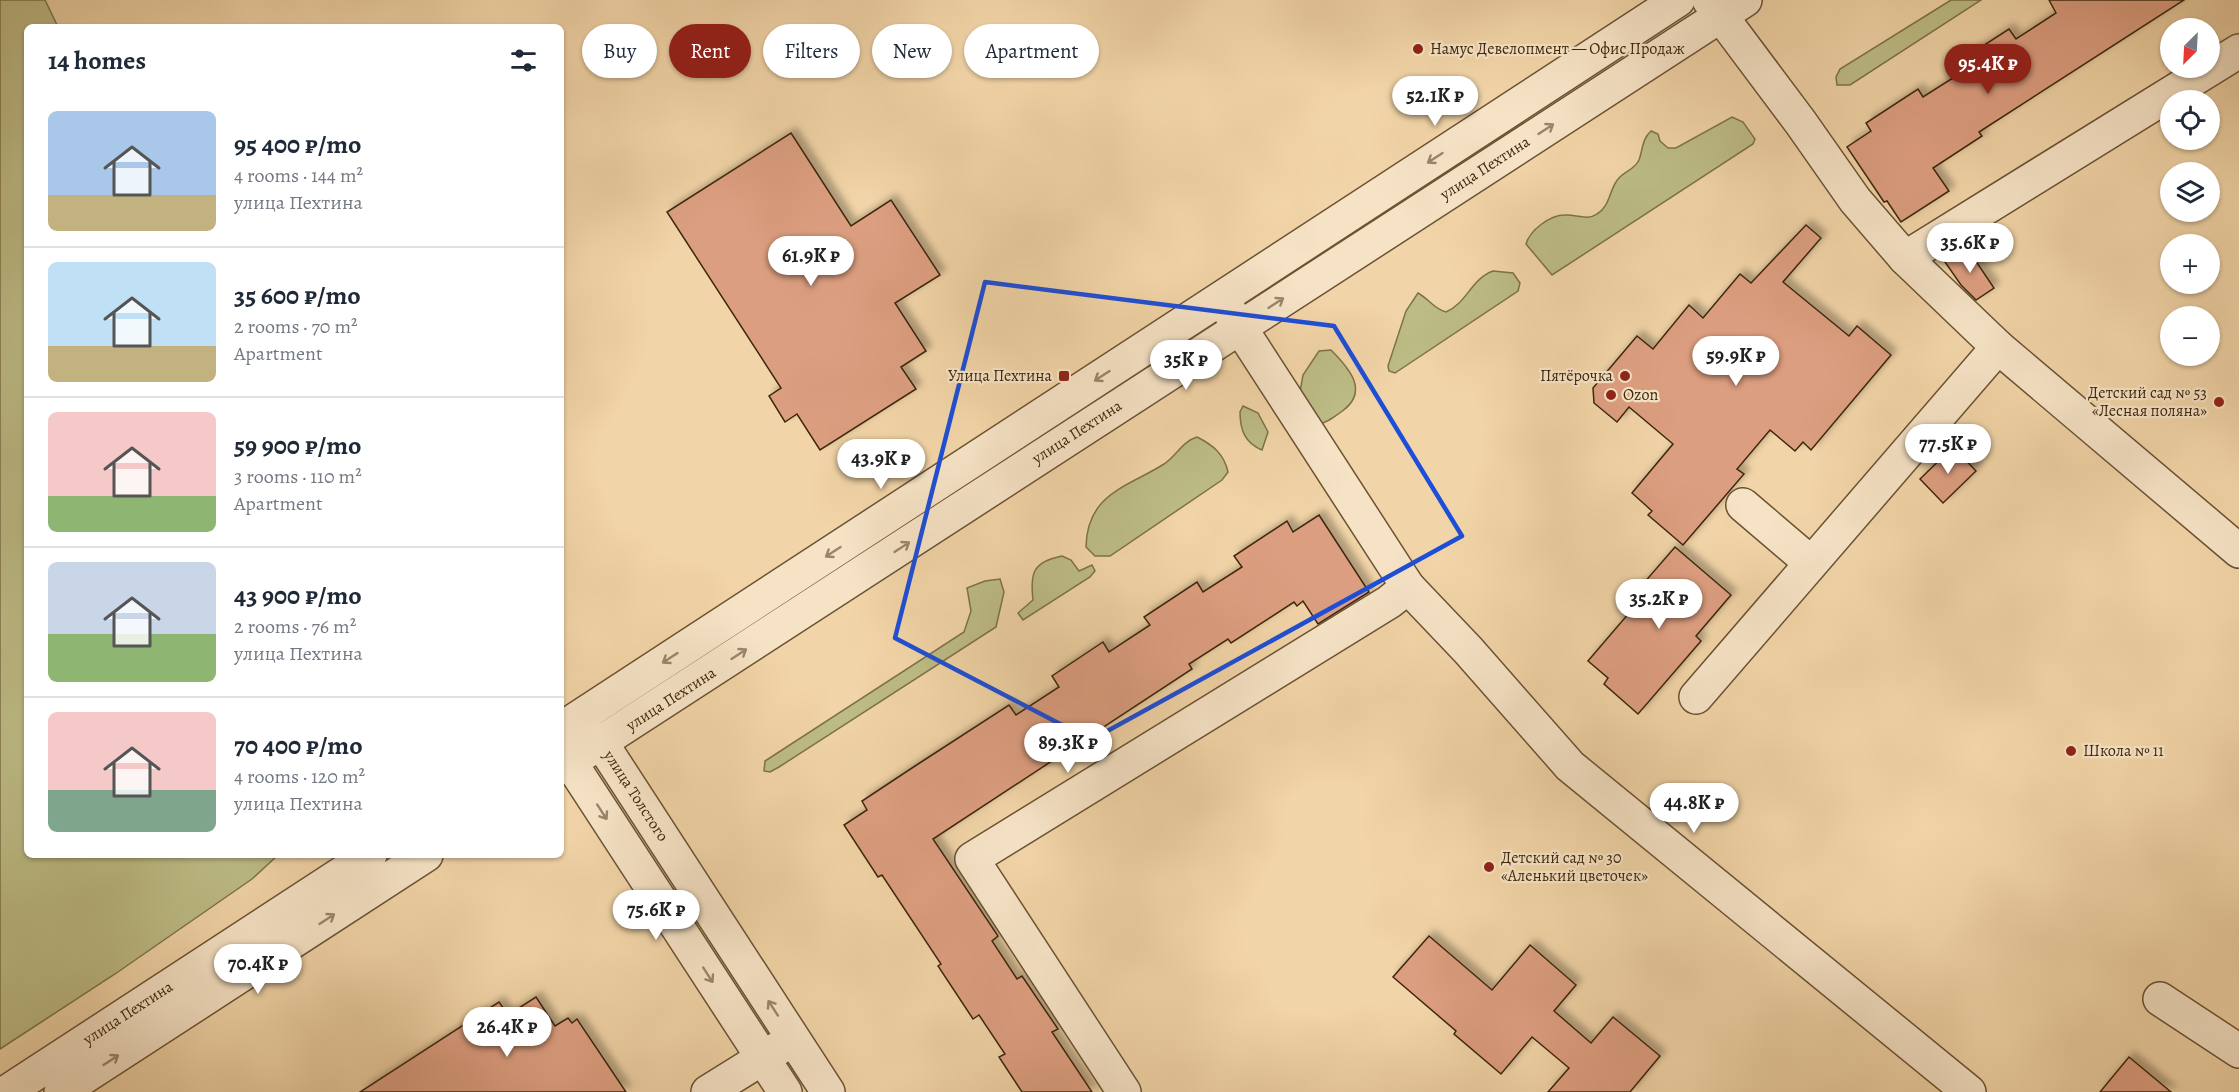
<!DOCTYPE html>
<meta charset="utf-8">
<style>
:root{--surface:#fff;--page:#f6f6f7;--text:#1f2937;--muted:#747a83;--line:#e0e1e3;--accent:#8f2418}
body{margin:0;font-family:Alegreya,serif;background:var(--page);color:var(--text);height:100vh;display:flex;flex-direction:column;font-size:22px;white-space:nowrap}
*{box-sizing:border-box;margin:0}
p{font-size:20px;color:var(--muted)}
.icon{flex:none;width:33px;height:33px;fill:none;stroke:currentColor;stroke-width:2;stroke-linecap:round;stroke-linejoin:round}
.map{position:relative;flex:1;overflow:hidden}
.sheet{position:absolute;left:24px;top:24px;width:540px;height:834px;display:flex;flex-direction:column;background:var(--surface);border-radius:9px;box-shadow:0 2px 4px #0004}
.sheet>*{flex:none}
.top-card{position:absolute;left:582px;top:24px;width:570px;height:54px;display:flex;gap:12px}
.needle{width:39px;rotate:204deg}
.controls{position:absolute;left:2160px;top:18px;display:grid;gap:12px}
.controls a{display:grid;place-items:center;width:60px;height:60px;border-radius:50%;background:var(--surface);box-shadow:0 2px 4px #0004;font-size:30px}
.price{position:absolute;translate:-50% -51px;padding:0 14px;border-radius:21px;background:#fff;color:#222;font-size:20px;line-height:39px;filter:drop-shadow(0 2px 3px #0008)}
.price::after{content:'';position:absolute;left:50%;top:36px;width:18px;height:14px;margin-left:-9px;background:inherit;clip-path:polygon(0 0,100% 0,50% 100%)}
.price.active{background:var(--accent);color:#fff}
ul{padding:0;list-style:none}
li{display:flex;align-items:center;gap:18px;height:150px;padding:0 24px}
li+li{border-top:2px solid var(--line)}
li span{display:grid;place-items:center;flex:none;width:168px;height:120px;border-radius:9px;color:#555}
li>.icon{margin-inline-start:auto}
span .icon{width:72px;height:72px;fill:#fffc;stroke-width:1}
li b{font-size:26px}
h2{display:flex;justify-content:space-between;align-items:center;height:72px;padding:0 24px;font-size:26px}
.tag{padding:0 21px;border-radius:27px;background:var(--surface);box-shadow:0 2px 4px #0004;font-size:21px;line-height:54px}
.tag.active{background:var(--accent);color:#fff}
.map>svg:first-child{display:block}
</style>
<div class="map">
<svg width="2239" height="1092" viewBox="0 0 2239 1092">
<defs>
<filter id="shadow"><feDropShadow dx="5.5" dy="-5.5" stdDeviation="3" flood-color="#0004"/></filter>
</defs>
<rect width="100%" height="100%" fill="#f1d4a7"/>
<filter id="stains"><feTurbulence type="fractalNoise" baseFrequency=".00333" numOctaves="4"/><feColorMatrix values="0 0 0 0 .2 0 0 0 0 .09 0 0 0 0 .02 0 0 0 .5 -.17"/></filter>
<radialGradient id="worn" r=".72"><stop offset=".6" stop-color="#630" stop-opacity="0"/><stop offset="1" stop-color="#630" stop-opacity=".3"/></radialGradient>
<g fill="#bdbc85" stroke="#7d7249" stroke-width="1.5">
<polygon points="0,0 45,0 58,27 27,27 27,855 278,855 252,879 115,974 0,1049"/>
<polygon points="1951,0 1981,0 1850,85 1837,85 1836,77 1840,69"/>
<path d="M 1732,117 L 1743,122 L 1755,139 L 1753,144 L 1552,275 L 1526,244 C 1530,230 1550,215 1565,215 C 1575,214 1587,221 1597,214 C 1609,207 1609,193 1616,182 C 1621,172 1634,171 1639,160 C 1643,149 1642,139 1651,131 L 1658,134 L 1660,141 L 1668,148 L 1676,148 Z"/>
<path d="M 1493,271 L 1513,273 L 1520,283 L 1518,291 L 1395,373 L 1389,371 L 1388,366 L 1406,311 L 1418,293 C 1429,299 1434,309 1446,312 C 1467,303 1471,279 1493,271 Z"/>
<path d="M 1331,350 C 1350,369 1370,392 1341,412 C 1333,418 1326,423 1316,425 L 1299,397 L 1303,375 L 1319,351 Z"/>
<path d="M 1243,406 L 1258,413 L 1268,432 L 1262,450 C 1245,443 1240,430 1240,412 Z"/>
<path d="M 1197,437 C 1213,445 1224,454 1228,472 L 1222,480 L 1110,556 L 1095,556 L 1086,547 C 1087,493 1128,487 1164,464 C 1176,456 1183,441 1197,437 Z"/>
<path d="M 1062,556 L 1071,560 L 1079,571 L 1092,565 L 1095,571 L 1090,577 L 1023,620 L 1018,613 L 1033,600 C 1030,574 1032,562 1062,556 Z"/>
<polygon points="1000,579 1004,592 996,627 779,767 770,772 764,771 765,761 964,632 971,611 967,588 985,581"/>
</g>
<g fill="#dc9e80" stroke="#3d270d" stroke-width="1.5" filter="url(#shadow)">
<polygon points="2049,0 2184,0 1979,132 1982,136 1933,168 1949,191 1901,222 1887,201 1884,202 1847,147 1871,131 1866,123 1918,89 1923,97 1964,71 1958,62 2009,29 2016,39 2056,13"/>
<polygon points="791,133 851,226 891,200 940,275 895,303 926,351 901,367 916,389 820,450 797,414 785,422 769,396 781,388 667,212"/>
<polygon points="1806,225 1821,238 1783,282 1849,336 1857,326 1891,355 1811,450 1803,442 1795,451 1770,430 1737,469 1744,474 1683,545 1648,515 1652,511 1632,493 1673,444 1629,407 1617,422 1594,403 1593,388 1637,336 1653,349 1689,305 1703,318 1740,274 1751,283"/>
<polygon points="1967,248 1994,288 1976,300 1961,285 1945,262"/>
<polygon points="1953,447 1976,471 1943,503 1920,479"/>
<polygon points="1319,515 1369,592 1318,624 1303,601 1297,606 1294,602 1231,643 1228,639 1189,664 1192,669 933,839 998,936 992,941 1017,979 1022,976 1058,1029 1052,1032 1092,1092 1022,1092 999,1057 1005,1054 979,1015 973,1019 938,966 941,964 882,875 878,877 844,825 867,810 862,801 915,766 1009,705 1016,715 1059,687 1052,676 1103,642 1109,652 1150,625 1144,617 1197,582 1203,592 1242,567 1234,556 1287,521 1293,532"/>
<polygon points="1675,547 1731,595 1696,636 1701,641 1638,714 1604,684 1608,678 1588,661 1630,612 1623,607"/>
<polygon points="1429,936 1492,990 1530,945 1576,985 1554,1011 1591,1043 1613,1017 1660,1056 1630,1092 1548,1092 1569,1068 1532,1037 1501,1074 1454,1034 1456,1031 1393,977"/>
<polygon points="536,997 555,1026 568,1018 572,1023 577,1019 626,1092 360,1092 499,1002 508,1015"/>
<polygon points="2129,1057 2171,1092 2100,1092"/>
</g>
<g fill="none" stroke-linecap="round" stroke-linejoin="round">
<defs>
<g id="minor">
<polyline points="1709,0 1801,123 1855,200 1905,258 2239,51"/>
<polyline points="1998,347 2239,551"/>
<polyline points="1743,505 1811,563"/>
<polyline points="1408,587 1468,650 1570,766 1969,1092"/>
<polyline points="1696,697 1998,347 1905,258"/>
<polyline points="561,729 1678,0"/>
<polyline points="583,732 602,744 828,1092"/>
<polyline points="569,741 570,762 785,1092"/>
<polyline points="561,768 1745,0"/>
<polyline points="2160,999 2239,1051"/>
<polyline points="7,1092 370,855"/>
<polyline points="61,1092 426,855"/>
<polyline points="708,1092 782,1046"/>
<polyline points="1124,1092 972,859 1389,602 1408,587 1228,309"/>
</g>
</defs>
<use href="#minor" stroke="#6a5234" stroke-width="36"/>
<use href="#minor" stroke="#f6e3c6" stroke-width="33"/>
</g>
<defs><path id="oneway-shaft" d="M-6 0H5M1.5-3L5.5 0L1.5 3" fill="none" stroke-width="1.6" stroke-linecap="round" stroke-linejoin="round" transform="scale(1.5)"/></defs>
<g stroke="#9a856a">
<use href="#oneway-shaft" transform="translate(1546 129) rotate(-33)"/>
<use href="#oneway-shaft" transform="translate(1435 158) rotate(147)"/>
<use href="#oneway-shaft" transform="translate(1276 303) rotate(-33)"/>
<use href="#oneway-shaft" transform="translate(1102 376) rotate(147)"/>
<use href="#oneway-shaft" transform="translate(902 547) rotate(-33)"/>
<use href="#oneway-shaft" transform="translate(833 552) rotate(147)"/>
<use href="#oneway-shaft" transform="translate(739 654) rotate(-33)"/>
<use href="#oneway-shaft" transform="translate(670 658) rotate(147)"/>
<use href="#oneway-shaft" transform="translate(602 812) rotate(57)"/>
<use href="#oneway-shaft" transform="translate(327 919) rotate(-33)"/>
<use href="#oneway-shaft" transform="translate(708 975) rotate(57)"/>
<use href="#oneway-shaft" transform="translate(773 1008) rotate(-123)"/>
<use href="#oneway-shaft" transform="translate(111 1060) rotate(-33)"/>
</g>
<path fill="none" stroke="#1d4ed8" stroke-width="4.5" stroke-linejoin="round" d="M 985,282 L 1334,326 L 1462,536 L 1091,740 L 895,638 Z"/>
<g fill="#8f2418" stroke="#f6e3c6" stroke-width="2">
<circle cx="1418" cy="49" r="6"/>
<rect x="1058" y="370" width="12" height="12" rx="3"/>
<circle cx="1625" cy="376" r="6"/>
<circle cx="1611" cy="395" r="6"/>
<circle cx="2219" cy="402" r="6"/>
<circle cx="2071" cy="751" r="6"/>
<circle cx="1489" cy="867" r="6"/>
</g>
<g text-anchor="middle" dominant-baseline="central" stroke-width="4.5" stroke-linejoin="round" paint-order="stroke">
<g font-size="16" fill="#3d270d" stroke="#f6e3c6" text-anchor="start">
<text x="1430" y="49">Намус Девелопмент — Офис Продаж</text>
<text x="1052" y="376" text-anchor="end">Улица Пехтина</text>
<text x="1613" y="376" text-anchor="end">Пятёрочка</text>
<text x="2207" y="393" text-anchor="end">Детский сад № 53<tspan x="2207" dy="18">«Лесная поляна»</tspan></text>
<text x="1623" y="395">Ozon</text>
<text x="2083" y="751">Школа № 11</text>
<text x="1501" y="858">Детский сад № 30<tspan x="1501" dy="18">«Аленький цветочек»</tspan></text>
</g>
<g font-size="16" fill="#3d270d" stroke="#f6e3c6">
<text transform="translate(1485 168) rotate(-33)">улица Пехтина</text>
<text transform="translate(1077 432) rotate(-33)">улица Пехтина</text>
<text transform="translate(671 699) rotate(-33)">улица Пехтина</text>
<text transform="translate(636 796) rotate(57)">улица Толстого</text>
<text transform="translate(128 1013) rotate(-33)">улица Пехтина</text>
</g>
</g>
<rect width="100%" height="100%" filter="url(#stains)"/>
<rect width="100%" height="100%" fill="url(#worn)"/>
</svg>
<div class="controls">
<a><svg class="needle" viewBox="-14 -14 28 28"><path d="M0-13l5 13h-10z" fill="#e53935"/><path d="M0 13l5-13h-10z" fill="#747a83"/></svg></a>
<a><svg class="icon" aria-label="locate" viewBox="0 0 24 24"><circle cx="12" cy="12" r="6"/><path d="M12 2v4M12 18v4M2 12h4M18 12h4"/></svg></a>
<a><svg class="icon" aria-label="layers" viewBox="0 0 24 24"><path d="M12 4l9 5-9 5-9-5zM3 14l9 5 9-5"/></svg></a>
<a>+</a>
<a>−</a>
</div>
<b class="price active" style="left:1988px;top:95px">95.4K ₽</b>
<b class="price" style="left:1435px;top:127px">52.1K ₽</b>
<b class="price" style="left:1970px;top:274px">35.6K ₽</b>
<b class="price" style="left:811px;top:287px">61.9K ₽</b>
<b class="price" style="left:1736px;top:387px">59.9K ₽</b>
<b class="price" style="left:1186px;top:391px">35K ₽</b>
<b class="price" style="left:1948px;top:475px">77.5K ₽</b>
<b class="price" style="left:881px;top:490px">43.9K ₽</b>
<b class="price" style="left:1659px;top:630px">35.2K ₽</b>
<b class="price" style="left:1068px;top:774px">89.3K ₽</b>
<b class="price" style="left:1694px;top:834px">44.8K ₽</b>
<b class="price" style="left:656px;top:941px">75.6K ₽</b>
<b class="price" style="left:258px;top:995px">70.4K ₽</b>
<b class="price" style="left:507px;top:1058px">26.4K ₽</b>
<div class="top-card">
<a class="tag">Buy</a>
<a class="tag active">Rent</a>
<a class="tag">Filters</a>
<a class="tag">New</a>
<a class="tag">Apartment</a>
</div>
<section class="sheet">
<h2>14 homes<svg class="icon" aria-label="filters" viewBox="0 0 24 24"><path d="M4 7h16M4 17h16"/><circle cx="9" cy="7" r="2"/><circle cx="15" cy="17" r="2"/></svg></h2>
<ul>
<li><span style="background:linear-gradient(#a9c7e8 70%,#c2b280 0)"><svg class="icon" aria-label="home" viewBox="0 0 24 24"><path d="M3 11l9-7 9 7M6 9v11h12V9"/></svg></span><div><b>95 400 ₽/mo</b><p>4 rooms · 144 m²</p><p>улица Пехтина</p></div></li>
<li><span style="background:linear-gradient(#bfe0f5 70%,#c2b280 0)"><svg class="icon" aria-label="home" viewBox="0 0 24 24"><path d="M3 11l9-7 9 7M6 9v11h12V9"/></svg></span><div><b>35 600 ₽/mo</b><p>2 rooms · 70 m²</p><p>Apartment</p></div></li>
<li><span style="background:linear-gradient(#f6c9c9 70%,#8fb573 0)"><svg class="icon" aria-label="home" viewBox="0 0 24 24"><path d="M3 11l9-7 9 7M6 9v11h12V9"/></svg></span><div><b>59 900 ₽/mo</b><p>3 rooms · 110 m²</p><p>Apartment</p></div></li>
<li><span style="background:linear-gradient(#c9d6e8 60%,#8fb573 0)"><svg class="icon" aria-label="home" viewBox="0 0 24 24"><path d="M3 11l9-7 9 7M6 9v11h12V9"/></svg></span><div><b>43 900 ₽/mo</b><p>2 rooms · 76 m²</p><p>улица Пехтина</p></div></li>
<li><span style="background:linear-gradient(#f6c9c9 65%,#7fa58c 0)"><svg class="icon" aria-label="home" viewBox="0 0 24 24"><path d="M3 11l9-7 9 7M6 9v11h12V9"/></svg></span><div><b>70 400 ₽/mo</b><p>4 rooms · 120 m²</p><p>улица Пехтина</p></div></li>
</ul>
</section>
</div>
